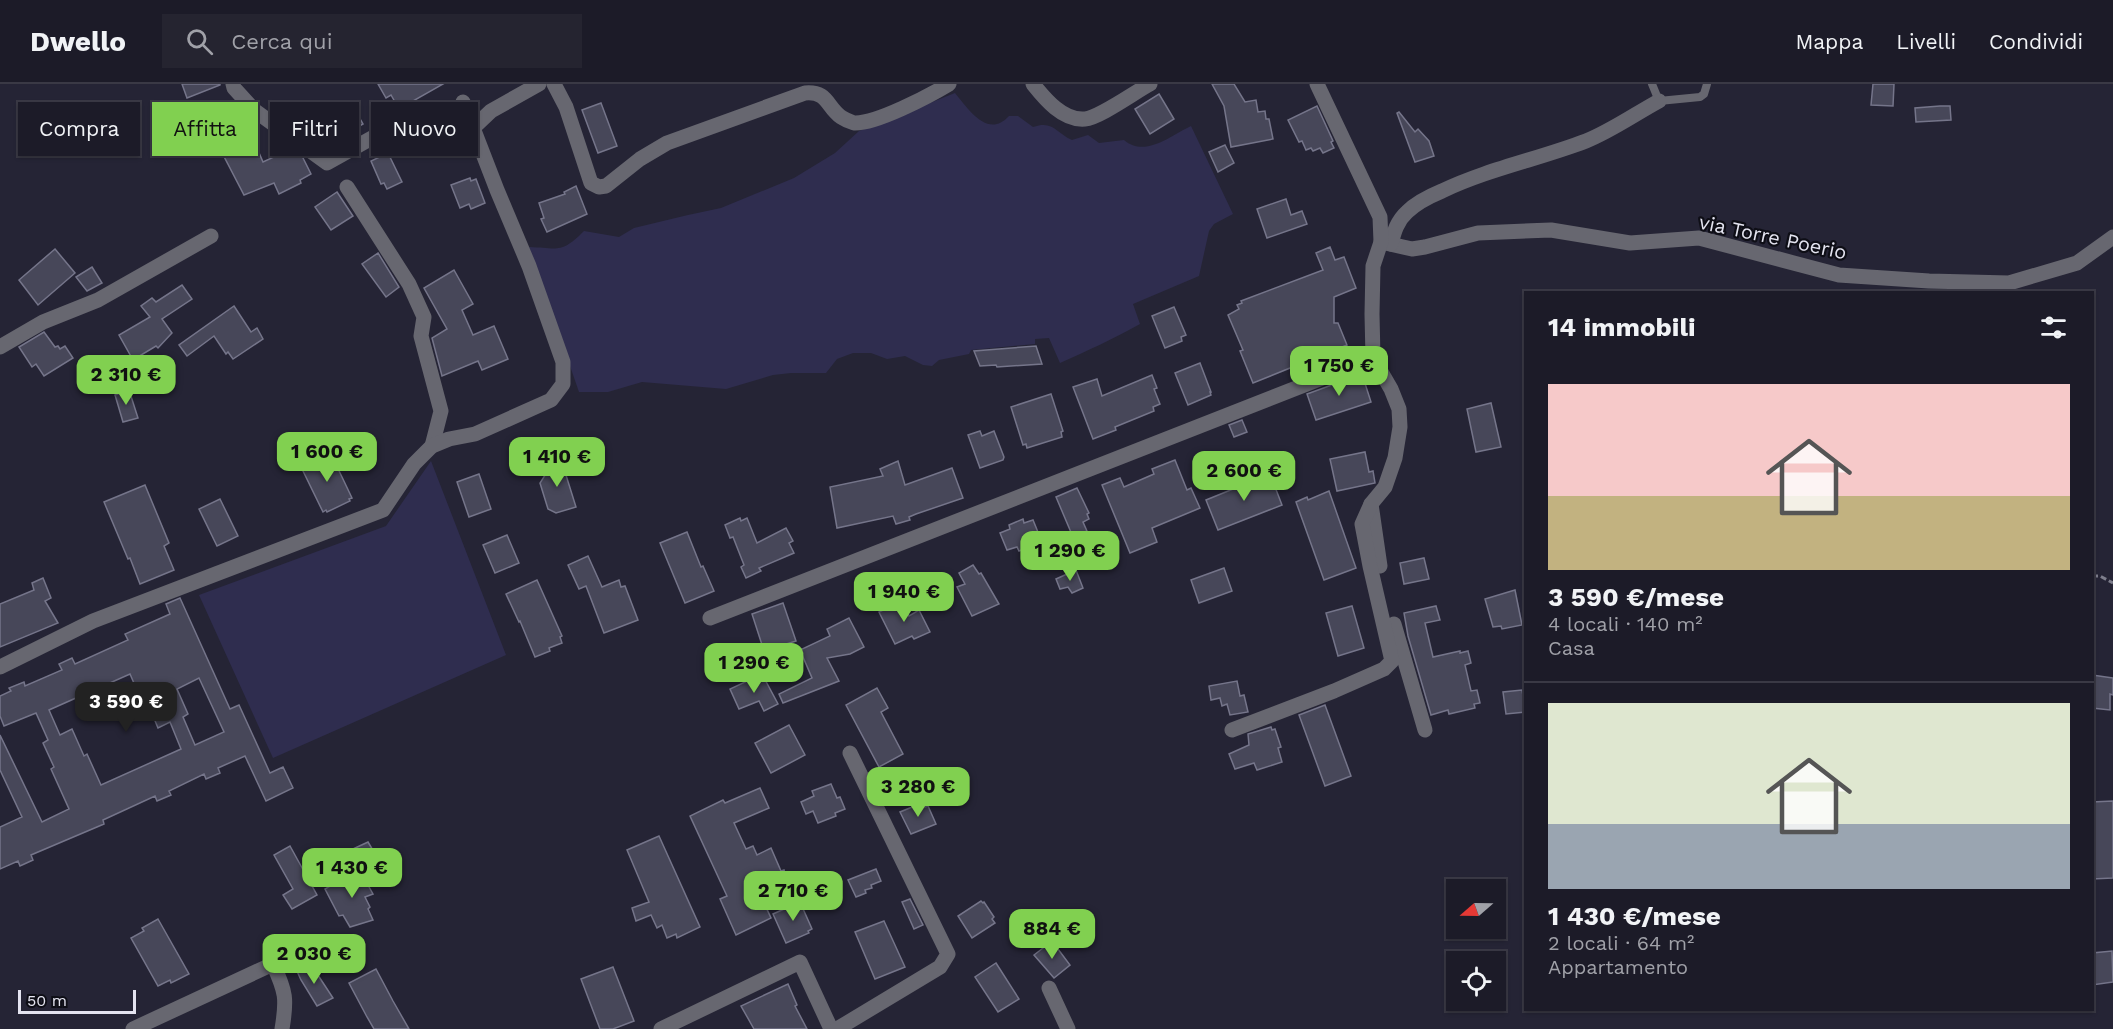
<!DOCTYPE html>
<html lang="it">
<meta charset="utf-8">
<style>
:root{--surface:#1c1b28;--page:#252430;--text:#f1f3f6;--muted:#a0a1a8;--line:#3a3945;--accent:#81d050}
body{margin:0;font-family:"Work Sans",sans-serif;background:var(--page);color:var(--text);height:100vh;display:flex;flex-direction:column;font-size:22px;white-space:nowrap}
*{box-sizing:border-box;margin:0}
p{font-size:20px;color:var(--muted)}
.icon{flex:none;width:33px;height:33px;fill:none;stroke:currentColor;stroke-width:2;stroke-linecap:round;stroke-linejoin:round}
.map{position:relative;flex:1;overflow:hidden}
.side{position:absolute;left:1524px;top:207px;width:570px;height:720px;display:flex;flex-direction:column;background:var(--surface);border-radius:0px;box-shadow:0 2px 4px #0004,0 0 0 2px var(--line)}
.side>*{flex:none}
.top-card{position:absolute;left:18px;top:18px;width:570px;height:54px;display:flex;gap:12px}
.needle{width:39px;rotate:250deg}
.controls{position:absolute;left:1446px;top:795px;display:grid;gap:12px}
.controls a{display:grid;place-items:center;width:60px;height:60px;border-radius:0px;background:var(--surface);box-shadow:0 2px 4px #0004,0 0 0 2px var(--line);font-size:30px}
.scale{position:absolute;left:18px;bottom:15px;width:118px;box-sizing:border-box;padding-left:6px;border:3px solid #e4e4f0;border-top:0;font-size:16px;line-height:21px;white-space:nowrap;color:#e4e4f0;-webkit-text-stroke:4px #0e0e16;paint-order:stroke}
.price{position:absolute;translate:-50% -51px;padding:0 14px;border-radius:12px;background:var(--accent);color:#111;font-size:20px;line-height:39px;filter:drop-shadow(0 2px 3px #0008)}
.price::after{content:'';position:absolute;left:50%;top:36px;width:18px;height:14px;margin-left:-9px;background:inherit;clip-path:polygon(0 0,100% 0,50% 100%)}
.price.selected{background:#222;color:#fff}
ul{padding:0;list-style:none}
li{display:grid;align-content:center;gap:12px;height:318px;padding:0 24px}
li+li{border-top:2px solid var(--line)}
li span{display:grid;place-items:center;height:186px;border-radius:0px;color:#555}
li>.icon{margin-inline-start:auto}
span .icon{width:108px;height:108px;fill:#fffc;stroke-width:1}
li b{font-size:26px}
h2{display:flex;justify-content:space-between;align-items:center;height:72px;padding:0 24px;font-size:26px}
.chip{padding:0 21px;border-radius:0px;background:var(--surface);box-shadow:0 2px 4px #0004,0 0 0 2px var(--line);font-size:21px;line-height:54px}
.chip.selected{background:var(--accent);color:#111}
header{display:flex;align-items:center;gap:36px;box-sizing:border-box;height:84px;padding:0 30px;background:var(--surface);border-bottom:2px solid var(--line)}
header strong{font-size:28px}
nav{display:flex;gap:33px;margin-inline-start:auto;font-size:21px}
.search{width:420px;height:54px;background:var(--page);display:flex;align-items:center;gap:15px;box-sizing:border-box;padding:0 21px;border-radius:0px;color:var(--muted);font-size:22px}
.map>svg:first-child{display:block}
</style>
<header>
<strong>Dwello</strong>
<div class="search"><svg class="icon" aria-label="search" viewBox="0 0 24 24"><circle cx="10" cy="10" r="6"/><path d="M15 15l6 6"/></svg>Cerca qui</div>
<nav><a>Mappa</a><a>Livelli</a><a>Condividi</a></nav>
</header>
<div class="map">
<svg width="2113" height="945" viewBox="0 0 2113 945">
<rect width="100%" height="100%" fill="#252435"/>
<g fill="#2f2d4f">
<path d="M 955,9 C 969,26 988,55 1009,32 L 1018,32 L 1033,43 C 1053,36 1055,48 1072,56 L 1088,51 L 1099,59 L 1124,56 C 1145,74 1170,52 1191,42 L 1233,130 L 1214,140 L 1209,147 L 1199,192 L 1133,220 L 1140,240 C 1113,255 1087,267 1060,279 L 1049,254 L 1035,255 L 1035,260 L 971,266 L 969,270 L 939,276 L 932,282 L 923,281 L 905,272 L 887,275 L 871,269 L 853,269 L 837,275 L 826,289 L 791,289 L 773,291 L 726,305 L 642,298 L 608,308 L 579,308 L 529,163 C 559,164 561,170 584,147 L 619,153 L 634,144 L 688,131 L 721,124 L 794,94 L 835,69 L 859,47 Z"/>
<polygon points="431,377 506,571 273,674 199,511 386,442"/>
</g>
<g fill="#474759" stroke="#75758a" stroke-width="1.5" fill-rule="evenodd">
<polygon points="182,0 220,0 220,1 187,14"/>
<polygon points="378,0 443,0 399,25 391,11 386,14"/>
<polygon points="1212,0 1234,0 1245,18 1256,16 1258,28 1265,27 1266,35 1269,35 1273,55 1231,63 1224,22"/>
<polygon points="1873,0 1894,0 1893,22 1871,21"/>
<polygon points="1159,10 1174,35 1150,50 1135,25"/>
<polygon points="351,19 363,40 343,52 331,30"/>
<polygon points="601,19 617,62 598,69 582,26"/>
<polygon points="1317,22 1333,57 1331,58 1334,64 1323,69 1320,64 1313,67 1311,64 1306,66 1302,57 1299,58 1288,36"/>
<polygon points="1940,22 1950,22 1951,36 1916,38 1915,24"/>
<polygon points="1399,28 1415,48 1418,45 1429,57 1434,72 1415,78 1397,29"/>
<polygon points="446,34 457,62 435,73 424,49 436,44 434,39"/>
<polygon points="245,45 247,50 250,48 263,78 291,65 303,74 311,90 300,96 301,99 279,110 274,99 244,111 217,59"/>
<polygon points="1225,61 1234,79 1218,88 1209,68"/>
<polygon points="388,69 402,98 387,105 384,99 381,100 371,77"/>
<polygon points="470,94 471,97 476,95 485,119 471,125 469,120 460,124 451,101"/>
<polygon points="576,102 587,130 547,148 541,135 544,134 539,119 565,110 564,108"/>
<polygon points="337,108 353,132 331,146 315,123"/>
<polygon points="1286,115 1291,131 1302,127 1307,140 1267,154 1257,125"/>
<polygon points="1330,163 1335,176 1344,173 1356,204 1334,213 1334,239 1338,239 1347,261 1253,299 1240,267 1243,266 1228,231 1239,225 1237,221 1242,219 1241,217 1323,186 1316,169"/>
<polygon points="55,165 75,189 38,221 19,196"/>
<polygon points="378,169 399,203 386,213 362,180"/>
<polygon points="92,183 102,199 87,207 76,193"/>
<polygon points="454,186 473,220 462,226 473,251 494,242 508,275 482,286 478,277 442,292 432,254 447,245 424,204"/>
<polygon points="182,201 192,215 162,235 172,249 158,264 156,262 133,276 119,251 150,233 141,222 152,214 156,218"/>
<polygon points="234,222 251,248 257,244 263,255 233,275 228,268 226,270 214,252 187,272 179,261"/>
<polygon points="1174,223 1186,251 1181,253 1182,257 1165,264 1152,232"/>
<polygon points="44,248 55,263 58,262 60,265 65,262 73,274 44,292 36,280 32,283 19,263"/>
<polygon points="1036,262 1042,280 997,283 996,281 980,282 974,267"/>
<polygon points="1200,279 1211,308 1210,308 1211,311 1188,321 1175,289"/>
<polygon points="1362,290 1371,318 1316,336 1307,310"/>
<polygon points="1152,291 1157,304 1154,305 1160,320 1153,323 1154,327 1115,343 1116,346 1093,355 1073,303 1097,295 1102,312"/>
<polygon points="129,306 138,334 123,338 115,311"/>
<polygon points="1051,310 1063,347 1061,348 1062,353 1027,364 1026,360 1023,361 1011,323"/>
<polygon points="1491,319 1501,363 1476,368 1467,325"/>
<polygon points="1242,336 1247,348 1234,353 1229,341"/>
<polygon points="980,347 982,352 994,347 1004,373 1003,376 980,384 968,351"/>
<polygon points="1365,368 1369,388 1373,387 1375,399 1337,407 1330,375"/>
<polygon points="331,370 352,414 349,415 350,417 327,428 326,426 323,428 302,385 305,384 305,381"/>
<polygon points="560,372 576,423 556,429 548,425 540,399 549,385 547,379 549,378 549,375"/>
<polygon points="1175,376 1187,406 1191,404 1200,424 1152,444 1157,458 1130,469 1102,401 1120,394 1124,403 1154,390 1152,385"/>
<polygon points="898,377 905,401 952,384 963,414 916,430 909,433 910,436 896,440 893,432 837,444 830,403 883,392 880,385"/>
<polygon points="479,390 491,425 469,433 457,398"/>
<polygon points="1270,390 1282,421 1218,446 1206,416"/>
<polygon points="145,401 169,459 164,462 174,486 140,500 130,474 128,475 104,418"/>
<polygon points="1077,404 1089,429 1087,430 1089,435 1083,438 1087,447 1073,453 1056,413"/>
<polygon points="1329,407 1356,484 1324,496 1296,418 1307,413 1308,416"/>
<polygon points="220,415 238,452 217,462 199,425"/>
<polygon points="740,434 741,437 747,434 757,459 786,444 793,457 789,459 794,469 759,484 761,487 746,494 741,483 744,481 733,453 730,454 725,441"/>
<polygon points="1023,435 1024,439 1033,436 1042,458 1019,467 1017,463 1007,466 1000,449 1010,445 1009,441"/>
<polygon points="687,448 701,483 703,482 714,507 685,519 660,459"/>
<polygon points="507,451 519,479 495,489 483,461"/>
<polygon points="588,472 602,503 619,496 621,503 625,502 638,536 604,549 586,502 579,505 568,481"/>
<polygon points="1424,474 1429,495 1404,500 1400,479"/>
<polygon points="973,481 979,490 981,489 999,520 972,532 957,503 965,500 959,489"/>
<polygon points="1224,484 1232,507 1199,519 1191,496"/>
<polygon points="1076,486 1083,504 1072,509 1068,503 1060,505 1056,495"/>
<polygon points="43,494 51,514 45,517 58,539 0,563 0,520 34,506 32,499"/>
<polygon points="537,496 562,552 560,553 562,559 549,564 550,567 535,573 520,537 519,538 506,510"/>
<polygon points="1515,506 1522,541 1502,545 1501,542 1493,543 1485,515"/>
<path d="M 180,514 L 230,625 L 239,621 L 270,689 L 283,683 L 293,704 L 266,717 L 245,672 L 218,684 L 220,689 L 206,695 L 204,690 L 169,707 L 171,711 L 157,717 L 155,712 L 103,736 L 104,740 L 31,771 L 33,776 L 20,782 L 18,777 L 0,785 L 0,743 L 22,733 L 0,686 L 0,651 L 42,738 L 69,725 L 51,685 L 54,683 L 43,659 L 48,656 L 36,629 L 4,642 L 0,632 L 0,612 L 11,607 L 9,604 L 24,598 L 25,602 L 62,586 L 59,580 L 72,574 L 75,580 L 128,556 L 125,550 L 170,530 L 166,520 ZM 130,590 L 149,634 L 153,632 L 158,644 L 170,638 L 181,665 L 101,701 L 87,670 L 84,672 L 72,645 L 60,651 L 49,626 ZM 199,594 L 224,648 L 195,661 L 183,633 L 188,630 L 177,605 Z"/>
<polygon points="902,517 909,532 919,526 930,548 914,555 912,552 895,560 879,528"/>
<polygon points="783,519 796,557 764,567 752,530"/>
<polygon points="1352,522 1364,564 1338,572 1326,529"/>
<polygon points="1436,522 1440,536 1425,539 1433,573 1460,567 1460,569 1468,567 1471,579 1465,581 1471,607 1477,606 1480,619 1474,620 1475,624 1449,630 1448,626 1431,631 1408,552 1404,529"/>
<polygon points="849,534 864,563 850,570 827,574 839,597 783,619 779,610 812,594 800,566 830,552 827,545"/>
<polygon points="762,590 778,620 764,627 759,617 739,625 730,605"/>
<polygon points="2092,591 2113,594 2113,611 2110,610 2110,626 2092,624"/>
<polygon points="1237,597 1240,612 1244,611 1248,628 1230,631 1227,620 1222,622 1220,614 1211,616 1209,602"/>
<polygon points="877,604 888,624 881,628 903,670 879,683 846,621"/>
<polygon points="1522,606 1526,628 1506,630 1503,608"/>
<polygon points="1325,621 1351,692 1325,702 1299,631"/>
<polygon points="789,641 805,671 771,689 755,659"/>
<polygon points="1271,643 1272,646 1275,645 1281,663 1278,664 1282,678 1257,686 1254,679 1235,685 1229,670 1249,661 1248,650"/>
<polygon points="831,700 837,714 840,713 845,725 835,729 836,732 818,739 813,727 806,730 801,718 814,712 812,707"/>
<polygon points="760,704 769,724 734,739 746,765 753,762 757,771 771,764 781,787 784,786 787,799 758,806 771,834 736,851 720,815 727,812 690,732 723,716 725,719"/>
<polygon points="2113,717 2113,794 2092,795 2092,718"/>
<polygon points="922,719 925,723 928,722 936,740 911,750 900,728"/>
<polygon points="659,752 700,843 677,854 676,850 667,854 662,841 657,844 651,831 636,837 632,824 649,818 627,766"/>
<polygon points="368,758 374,768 357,778 353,765"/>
<polygon points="290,762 317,811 292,825 283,811 293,805 274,771"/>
<polygon points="359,785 373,810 365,813 370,823 368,825 373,836 350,843 343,831 339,832 325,805"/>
<polygon points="876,785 881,797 871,801 872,804 865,806 866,809 856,813 848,796"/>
<polygon points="910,815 923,841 914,845 902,818"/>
<polygon points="981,817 983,819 984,818 994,833 992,835 995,839 972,854 958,832"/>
<polygon points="800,818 812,845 808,847 809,849 786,859 773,830"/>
<polygon points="158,835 189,890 171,899 170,896 158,902 131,854 144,847 142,844"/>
<polygon points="884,837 905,883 875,895 855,848"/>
<polygon points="1052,857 1070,881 1054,894 1034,871"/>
<polygon points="2112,867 2113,898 2092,901 2092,869"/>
<polygon points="310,879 333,914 317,922 301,896 296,885"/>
<polygon points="996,879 1019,915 998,928 975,893"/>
<polygon points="613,883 634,937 613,945 600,945 581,895"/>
<polygon points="376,885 393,917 409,945 374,945 367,933 349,899"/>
<polygon points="788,900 797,921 795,922 807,945 754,945 741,922"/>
</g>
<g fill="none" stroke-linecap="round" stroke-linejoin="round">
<polyline stroke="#7d7d8b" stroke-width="3" stroke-dasharray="6 3" stroke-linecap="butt" points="2092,492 2100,492 2113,499"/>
<polyline stroke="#676770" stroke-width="8" points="1652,0 1659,17 1700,13 1704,10 1707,0"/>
<g stroke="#676770" stroke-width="15">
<polyline points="233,0 234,4 254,26 327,79 422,26"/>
<path d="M 554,0 L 566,23 L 591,99 L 599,103 L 606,102 L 640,75 L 667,59 L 805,9 C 828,7 826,22 841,33 C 844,35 851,38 854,39 C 876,40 929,12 949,0"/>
<path d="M 1033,0 C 1045,15 1063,37 1085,35 C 1099,34 1135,8 1150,0"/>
<polyline points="472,45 491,27 539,0"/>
<polyline points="347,103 409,200 424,233 421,252 441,327 432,362"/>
<polyline points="1381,158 1412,165 1425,163 1478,149 1551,146 1630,159 1699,154 1839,191 1929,197 2009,199 2077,179 2113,153"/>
<path d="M 1391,160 C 1394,148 1397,137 1407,128 C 1417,118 1430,112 1442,107 C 1488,85 1539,75 1586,57 C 1611,47 1635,30 1659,17"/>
<polyline points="0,263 43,238 98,216 211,152"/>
<polyline points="1371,420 1380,482"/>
<polyline points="710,534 1373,274"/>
<polyline points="1394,540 1425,646"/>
<polyline points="0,583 93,537 383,426 414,380 432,362 449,355 475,350 551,316 563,300 563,278 529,182 497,106 463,18"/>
<polyline points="1232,646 1334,607 1384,585 1392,577 1370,482 1362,440 1371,420 1385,403 1395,374 1400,343 1399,325 1391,305 1373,274 1372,230 1373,182 1381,158 1380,133 1317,0"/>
<polyline points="1049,904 1068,945"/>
<path d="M 133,945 L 273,880 C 286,908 287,915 282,945"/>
<polyline points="661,945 800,878 831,945"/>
<polyline points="837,945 940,883 948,870 850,669"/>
</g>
</g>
<g text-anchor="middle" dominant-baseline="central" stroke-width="4.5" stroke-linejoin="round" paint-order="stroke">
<g font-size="20" fill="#e4e4f0" stroke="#0e0e16">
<text transform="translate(1773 153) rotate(12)">via Torre Poerio</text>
</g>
</g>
</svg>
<div class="controls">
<a><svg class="needle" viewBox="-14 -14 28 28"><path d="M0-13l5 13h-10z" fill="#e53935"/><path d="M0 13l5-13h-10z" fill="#a0a1a8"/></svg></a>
<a><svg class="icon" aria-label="locate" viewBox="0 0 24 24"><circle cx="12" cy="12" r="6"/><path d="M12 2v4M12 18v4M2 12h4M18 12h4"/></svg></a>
</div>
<div class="scale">50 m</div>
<b class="price" style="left:1339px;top:313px">1 750 €</b>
<b class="price" style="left:126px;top:322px">2 310 €</b>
<b class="price" style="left:327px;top:399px">1 600 €</b>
<b class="price" style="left:557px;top:404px">1 410 €</b>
<b class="price" style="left:1244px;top:418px">2 600 €</b>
<b class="price" style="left:1070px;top:498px">1 290 €</b>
<b class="price" style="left:904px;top:539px">1 940 €</b>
<b class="price" style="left:754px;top:610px">1 290 €</b>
<b class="price selected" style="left:126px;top:649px">3 590 €</b>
<b class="price" style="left:918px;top:734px">3 280 €</b>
<b class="price" style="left:352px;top:815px">1 430 €</b>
<b class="price" style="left:793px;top:838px">2 710 €</b>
<b class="price" style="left:1052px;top:876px">884 €</b>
<b class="price" style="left:314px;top:901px">2 030 €</b>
<div class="top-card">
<a class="chip">Compra</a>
<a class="chip selected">Affitta</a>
<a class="chip">Filtri</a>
<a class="chip">Nuovo</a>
</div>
<section class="side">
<h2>14 immobili<svg class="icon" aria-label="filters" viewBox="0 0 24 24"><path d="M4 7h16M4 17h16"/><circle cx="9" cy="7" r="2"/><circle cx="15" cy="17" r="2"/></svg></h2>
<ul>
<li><span style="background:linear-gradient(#f6c9c9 60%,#c2b280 0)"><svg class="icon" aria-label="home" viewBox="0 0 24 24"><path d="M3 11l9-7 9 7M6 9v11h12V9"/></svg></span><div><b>3 590 €/mese</b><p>4 locali · 140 m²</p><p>Casa</p></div></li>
<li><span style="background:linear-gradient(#dfe7d0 65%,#9aa5b1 0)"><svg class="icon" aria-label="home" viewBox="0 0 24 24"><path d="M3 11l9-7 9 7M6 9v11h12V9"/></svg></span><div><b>1 430 €/mese</b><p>2 locali · 64 m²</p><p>Appartamento</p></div></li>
</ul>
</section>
</div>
